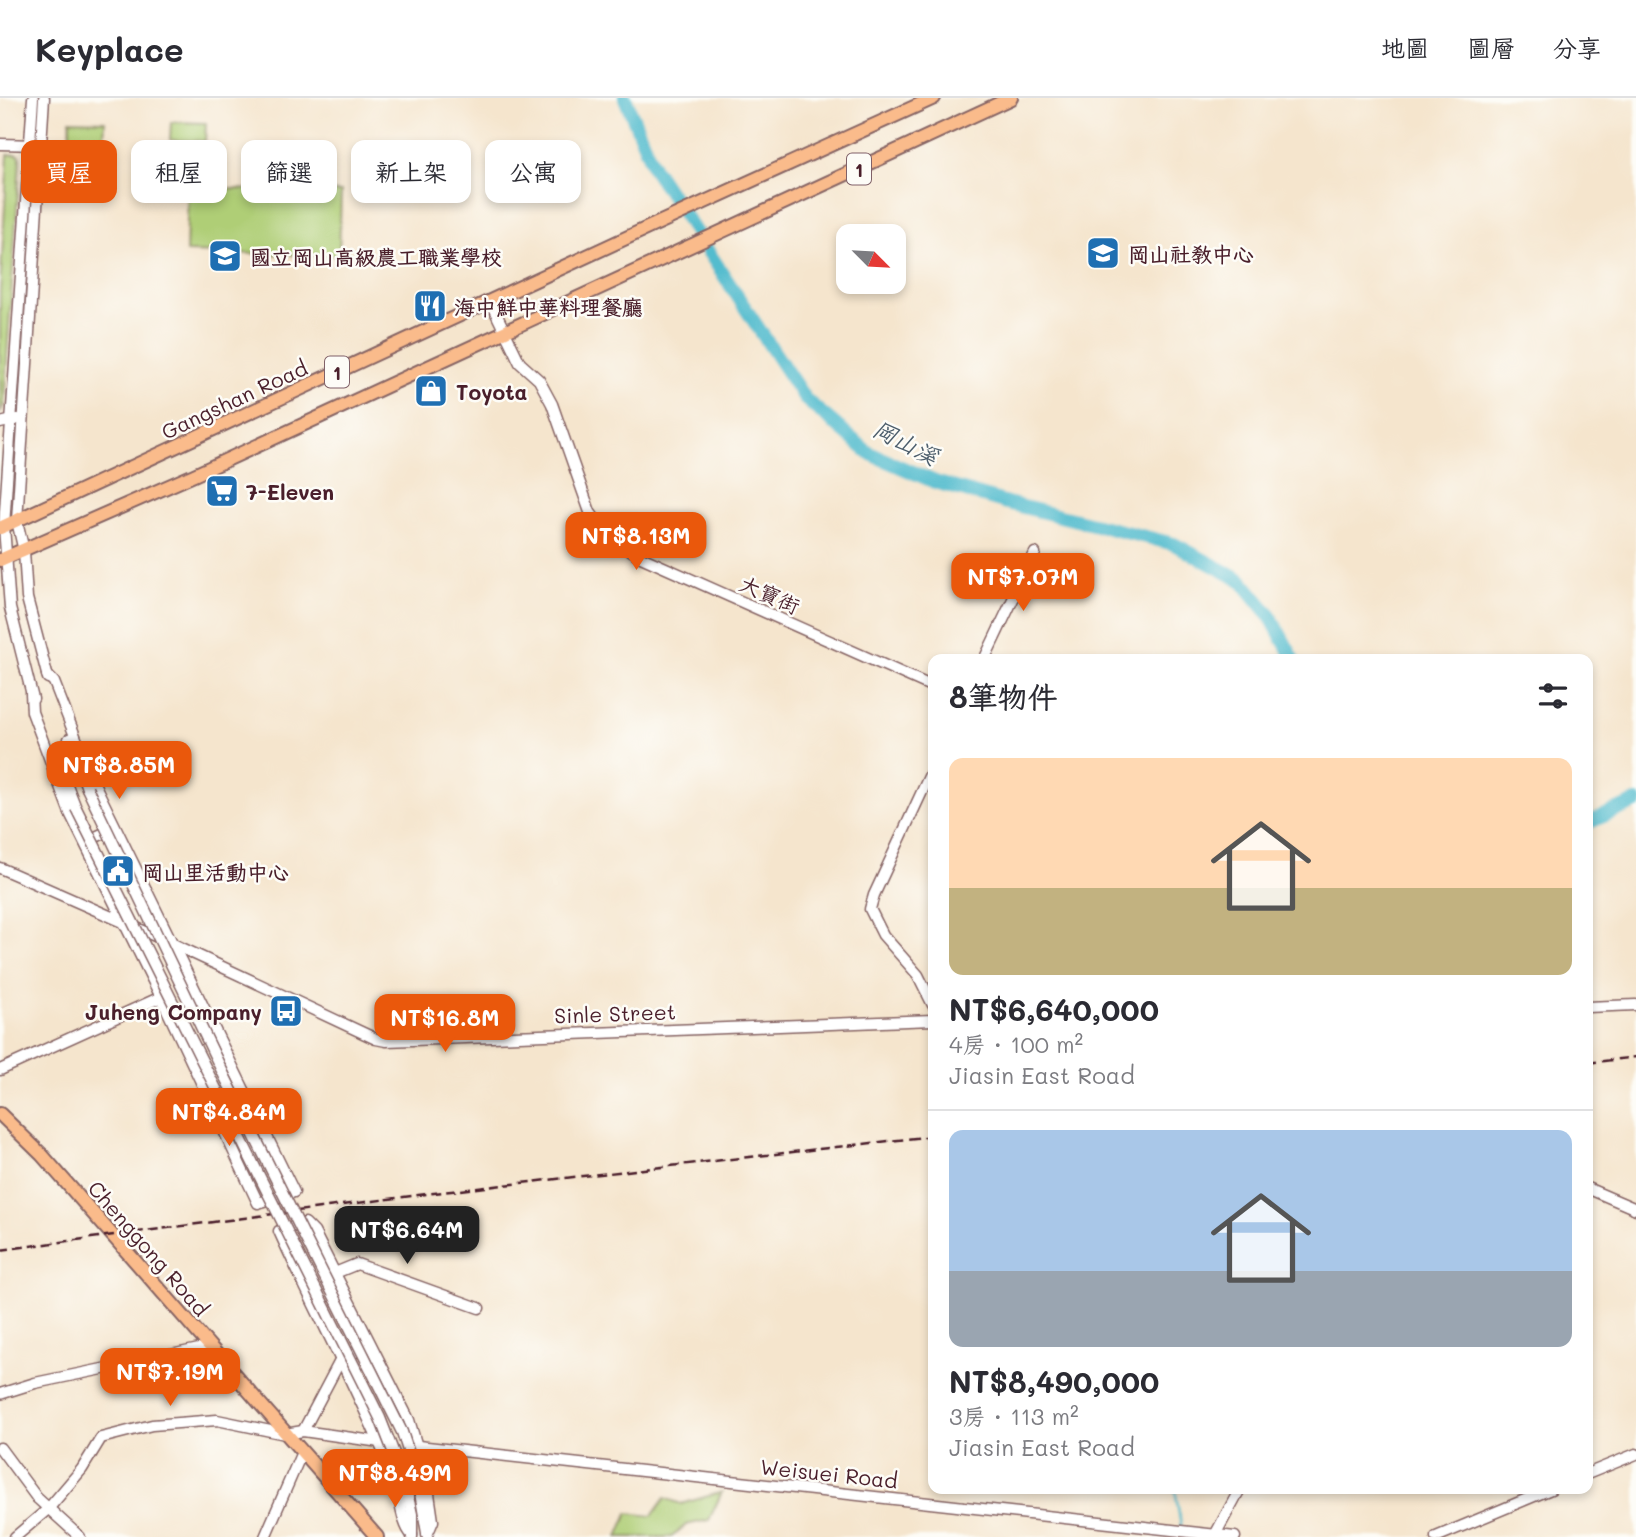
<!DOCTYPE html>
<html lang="zh-TW">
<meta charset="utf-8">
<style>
:root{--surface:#fff;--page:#f2f2f3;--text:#2b2b33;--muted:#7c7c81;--line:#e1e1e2;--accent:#ea580c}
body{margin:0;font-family:Mali,"LXGW WenKai TC",sans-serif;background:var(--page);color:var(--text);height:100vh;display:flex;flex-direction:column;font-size:26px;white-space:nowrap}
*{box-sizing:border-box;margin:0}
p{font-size:23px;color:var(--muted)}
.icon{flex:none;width:38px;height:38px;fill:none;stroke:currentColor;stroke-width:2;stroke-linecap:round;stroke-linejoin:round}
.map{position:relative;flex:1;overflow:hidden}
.panel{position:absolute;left:928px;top:556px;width:665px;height:840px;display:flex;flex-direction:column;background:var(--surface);border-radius:14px;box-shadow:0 4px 10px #0003}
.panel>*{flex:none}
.hud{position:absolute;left:21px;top:42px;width:665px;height:63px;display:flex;gap:14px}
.needle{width:46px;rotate:114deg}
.fabs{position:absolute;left:836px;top:126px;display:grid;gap:14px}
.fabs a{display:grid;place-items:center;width:70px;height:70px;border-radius:14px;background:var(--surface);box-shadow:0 4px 10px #0003;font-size:35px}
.price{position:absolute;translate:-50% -60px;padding:0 16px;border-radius:14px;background:var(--accent);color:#fff;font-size:23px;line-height:46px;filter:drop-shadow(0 2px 4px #0008)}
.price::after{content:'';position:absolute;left:50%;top:42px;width:21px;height:16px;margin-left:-10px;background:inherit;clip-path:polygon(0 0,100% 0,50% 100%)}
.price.selected{background:#222;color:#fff}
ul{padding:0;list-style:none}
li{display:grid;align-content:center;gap:14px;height:371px;padding:0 21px}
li+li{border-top:2px solid var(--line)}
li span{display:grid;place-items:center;height:217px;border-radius:14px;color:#555}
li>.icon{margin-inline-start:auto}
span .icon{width:126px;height:126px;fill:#fffc;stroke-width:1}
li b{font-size:30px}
h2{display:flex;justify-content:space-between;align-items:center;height:84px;padding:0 21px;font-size:30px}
.pill{padding:0 24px;border-radius:14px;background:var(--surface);box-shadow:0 4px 10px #0003;font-size:24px;line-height:63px}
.pill.selected{background:var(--accent);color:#fff}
header{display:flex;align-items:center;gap:42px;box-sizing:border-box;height:98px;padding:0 35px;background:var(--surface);border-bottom:2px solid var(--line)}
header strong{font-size:33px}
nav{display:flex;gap:38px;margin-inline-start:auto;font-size:24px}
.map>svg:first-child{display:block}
</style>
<header>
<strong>Keyplace</strong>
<nav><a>地圖</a><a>圖層</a><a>分享</a></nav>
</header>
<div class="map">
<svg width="1636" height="1439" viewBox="0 0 1636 1439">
<rect width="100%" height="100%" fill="#fdfcf7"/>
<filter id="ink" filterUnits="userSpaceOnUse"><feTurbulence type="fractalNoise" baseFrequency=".0143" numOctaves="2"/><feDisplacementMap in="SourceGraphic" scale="14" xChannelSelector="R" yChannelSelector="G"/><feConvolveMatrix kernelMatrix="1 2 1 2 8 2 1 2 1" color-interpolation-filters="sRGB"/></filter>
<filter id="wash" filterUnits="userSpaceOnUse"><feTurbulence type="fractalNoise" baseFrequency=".00686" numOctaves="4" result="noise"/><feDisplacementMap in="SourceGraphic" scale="28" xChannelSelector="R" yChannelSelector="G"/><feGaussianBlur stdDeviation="1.57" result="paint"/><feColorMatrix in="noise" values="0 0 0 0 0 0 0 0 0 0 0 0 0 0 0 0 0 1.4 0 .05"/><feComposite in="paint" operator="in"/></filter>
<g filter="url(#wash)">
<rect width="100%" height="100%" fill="#f5e5cd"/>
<g fill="#afce76" stroke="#7c7650" stroke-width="2">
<polygon points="70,22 105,23 104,41 70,40"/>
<polygon points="171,24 206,25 205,43 170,42"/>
<polygon points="16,56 20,58 20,63 4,306 0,315 0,193 8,57"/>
<polygon points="188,90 341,94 339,158 186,154"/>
<polygon points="722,1394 709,1422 686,1427 672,1439 618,1439 628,1415 652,1418 665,1400 681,1406"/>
</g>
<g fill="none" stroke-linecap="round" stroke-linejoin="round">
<polyline stroke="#52bcce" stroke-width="2.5" points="1175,1391 1181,1428"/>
<g stroke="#52bcce" stroke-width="14">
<polyline points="625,0 654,71 805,301 869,355 935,384 1007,405 1174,446 1241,482 1269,516 1294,562"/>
<polyline points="1587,725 1636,704"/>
</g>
</g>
</g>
<g filter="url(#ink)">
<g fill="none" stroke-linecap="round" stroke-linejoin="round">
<defs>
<g id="minor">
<polyline points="44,0 17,423 24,453 27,500 48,580"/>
<polyline points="0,46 36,47"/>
<path d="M 490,203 L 520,265 L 539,282 L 552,306 L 590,414 C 603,434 620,446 641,459 L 933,589"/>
<polyline points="0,325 18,321"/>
<polyline points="984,562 1035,455"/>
<polyline points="31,596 32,614 70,715 161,899 258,1105 294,1094 91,679 54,584 47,577"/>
<polyline points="33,601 10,510 4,428 33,0"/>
<polyline points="69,641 87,690"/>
<polyline points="58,664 76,710"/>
<polyline points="933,670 874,797 870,811 883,837 918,877 933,907"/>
<polyline points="85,744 115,730"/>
<polyline points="0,770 171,845 376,941 386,943 933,922"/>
<polyline points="1587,909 1636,907"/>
<polyline points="0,972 161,899"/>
<polyline points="1587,1090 1636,1111"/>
<polyline points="335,1175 357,1166 479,1210"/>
<polyline points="0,1296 35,1285 209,1249"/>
<polyline points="303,1333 341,1261 368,1248"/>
<polyline points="418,1348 1235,1439"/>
<polyline points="0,1350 37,1400 80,1439"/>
<polyline points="1587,1376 1636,1356"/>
<polyline points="404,1381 412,1416 412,1439"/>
<polyline points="418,1383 427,1435"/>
<path d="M 412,1437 C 400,1424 400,1395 393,1377 C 359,1293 316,1215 279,1133 L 305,1125 L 314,1134 L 409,1322 L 427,1382 L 433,1423 L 427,1437"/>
<polyline points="1215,1437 1240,1391"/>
<polyline points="15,1439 48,1411 82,1371 101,1340 152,1327 217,1322 285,1336 303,1333 380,1344"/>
<polyline points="265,1439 302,1354"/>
<polyline points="1436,1439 1551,1391"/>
</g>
<g id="major">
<polyline points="0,430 652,128 934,0"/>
<polyline points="0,462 194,377 1011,0"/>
<polyline points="0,1016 42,1057 377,1439"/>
</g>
</defs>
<use href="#minor" stroke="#866464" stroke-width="13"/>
<use href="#major" stroke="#866464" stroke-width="16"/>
<use href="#minor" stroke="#fff" stroke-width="10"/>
<use href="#major" stroke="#fabb8b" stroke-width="12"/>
<g stroke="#4a1f2b" stroke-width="2.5" stroke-dasharray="10 5" stroke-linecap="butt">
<polyline points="1587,965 1636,959"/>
<polyline points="0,1152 434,1095 933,1038"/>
</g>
<defs>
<g id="minor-bridge">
<polyline points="87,690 225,979 402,1334 418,1383"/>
<polyline points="76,710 380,1320 404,1381"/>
</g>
</defs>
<use href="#minor-bridge" stroke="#866464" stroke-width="13" stroke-linecap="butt"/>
<use href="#minor-bridge" stroke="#fff" stroke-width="10"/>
</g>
</g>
<defs>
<symbol id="university-square" viewBox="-11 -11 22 22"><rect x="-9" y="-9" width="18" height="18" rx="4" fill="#1f6fb2" stroke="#fdfcf7"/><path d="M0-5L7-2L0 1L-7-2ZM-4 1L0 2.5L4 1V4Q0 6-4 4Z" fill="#fff"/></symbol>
<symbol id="school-square" viewBox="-11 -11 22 22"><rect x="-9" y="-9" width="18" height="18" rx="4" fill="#1f6fb2" stroke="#fdfcf7"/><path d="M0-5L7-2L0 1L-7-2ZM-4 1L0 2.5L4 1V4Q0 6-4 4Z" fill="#fff"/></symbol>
<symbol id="restaurant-square" viewBox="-11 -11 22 22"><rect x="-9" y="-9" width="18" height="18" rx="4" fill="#1f6fb2" stroke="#fdfcf7"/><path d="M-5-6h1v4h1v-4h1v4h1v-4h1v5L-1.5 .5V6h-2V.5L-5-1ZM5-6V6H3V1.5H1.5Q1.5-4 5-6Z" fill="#fff"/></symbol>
<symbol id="shop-square" viewBox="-11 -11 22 22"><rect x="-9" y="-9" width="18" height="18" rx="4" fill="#1f6fb2" stroke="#fdfcf7"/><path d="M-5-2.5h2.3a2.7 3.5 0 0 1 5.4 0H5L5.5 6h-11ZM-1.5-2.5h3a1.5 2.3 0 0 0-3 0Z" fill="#fff"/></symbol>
<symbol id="supermarket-square" viewBox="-11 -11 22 22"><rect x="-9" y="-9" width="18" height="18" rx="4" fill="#1f6fb2" stroke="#fdfcf7"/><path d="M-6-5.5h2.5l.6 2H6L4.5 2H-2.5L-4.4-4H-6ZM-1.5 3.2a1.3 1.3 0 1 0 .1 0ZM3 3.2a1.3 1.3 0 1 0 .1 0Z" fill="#fff"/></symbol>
<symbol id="civic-square" viewBox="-11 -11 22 22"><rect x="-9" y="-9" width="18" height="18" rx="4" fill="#1f6fb2" stroke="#fdfcf7"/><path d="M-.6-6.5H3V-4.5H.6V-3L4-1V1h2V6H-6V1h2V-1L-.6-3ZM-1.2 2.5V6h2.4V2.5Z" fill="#fff"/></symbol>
<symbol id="bus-square" viewBox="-11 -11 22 22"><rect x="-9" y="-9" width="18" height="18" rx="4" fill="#1f6fb2" stroke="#fdfcf7"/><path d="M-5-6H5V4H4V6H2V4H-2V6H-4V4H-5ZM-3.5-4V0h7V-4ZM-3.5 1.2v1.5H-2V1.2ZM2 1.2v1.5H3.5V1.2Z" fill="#fff"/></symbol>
</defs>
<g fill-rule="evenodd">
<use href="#university-square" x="1084" y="136" width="38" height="38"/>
<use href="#school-square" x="206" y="139" width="38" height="38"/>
<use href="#restaurant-square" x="411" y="189" width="38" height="38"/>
<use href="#shop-square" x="412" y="274" width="38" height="38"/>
<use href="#supermarket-square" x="203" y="374" width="38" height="38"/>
<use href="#civic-square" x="99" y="754" width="38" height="38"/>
<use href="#bus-square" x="267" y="894" width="38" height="38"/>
</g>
<g text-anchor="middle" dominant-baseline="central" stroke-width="5" stroke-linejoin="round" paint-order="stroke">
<g fill="#fdfcf7" stroke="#806168" stroke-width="2">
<rect x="847" y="55.5" width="24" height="31" rx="5"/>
<rect x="325" y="258.5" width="24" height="31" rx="5"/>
</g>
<g font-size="19" font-weight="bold" fill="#4a1f2b">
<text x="859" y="71">1</text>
<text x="337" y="274">1</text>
</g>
<g font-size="21" font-weight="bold" fill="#4a1f2b" stroke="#fdfcf7" text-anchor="start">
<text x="1128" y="155">岡山社教中心</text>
<text x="250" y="158">國立岡山高級農工職業學校</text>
<text x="454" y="208">海中鮮中華料理餐廳</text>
<text x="456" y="293">Toyota</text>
<text x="246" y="393">7-Eleven</text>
<text x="142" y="773">岡山里活動中心</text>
<text x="262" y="913" text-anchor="end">Juheng Company</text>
</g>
<g font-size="21" fill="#4a1f2b" stroke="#fdfcf7">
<text transform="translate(234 301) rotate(-25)">Gangshan Road</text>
<text transform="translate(770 496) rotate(24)">大寶街</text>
<text transform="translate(615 915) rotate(-2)">Sinle Street</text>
<text transform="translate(149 1150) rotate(49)">Chenggong Road</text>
<text transform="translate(829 1375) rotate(6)">Weisuei Road</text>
</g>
<g font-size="23" font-style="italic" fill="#4d5e6c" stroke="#fdfcf7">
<text transform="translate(906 344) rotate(27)">岡山溪</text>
</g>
</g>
</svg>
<div class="fabs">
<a><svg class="needle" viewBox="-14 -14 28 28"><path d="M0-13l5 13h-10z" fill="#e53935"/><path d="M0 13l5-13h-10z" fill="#7c7c81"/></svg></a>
</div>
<b class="price" style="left:636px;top:474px">NT$8.13M</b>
<b class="price" style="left:1023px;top:515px">NT$7.07M</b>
<b class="price" style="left:119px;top:703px">NT$8.85M</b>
<b class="price" style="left:445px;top:956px">NT$16.8M</b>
<b class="price" style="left:229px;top:1050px">NT$4.84M</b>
<b class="price selected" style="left:407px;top:1168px">NT$6.64M</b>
<b class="price" style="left:170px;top:1310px">NT$7.19M</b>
<b class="price" style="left:395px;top:1411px">NT$8.49M</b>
<div class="hud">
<a class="pill selected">買屋</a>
<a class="pill">租屋</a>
<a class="pill">篩選</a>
<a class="pill">新上架</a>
<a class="pill">公寓</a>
</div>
<section class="panel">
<h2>8筆物件<svg class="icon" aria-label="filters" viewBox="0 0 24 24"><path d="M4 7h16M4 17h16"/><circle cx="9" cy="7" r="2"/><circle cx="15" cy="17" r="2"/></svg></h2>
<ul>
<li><span style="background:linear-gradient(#ffd9b3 60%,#c2b280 0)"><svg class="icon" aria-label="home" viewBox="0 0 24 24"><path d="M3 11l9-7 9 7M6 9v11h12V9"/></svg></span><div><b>NT$6,640,000</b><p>4房 · 100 m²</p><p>Jiasin East Road</p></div></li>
<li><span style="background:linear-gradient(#a9c7e8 65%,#9aa5b1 0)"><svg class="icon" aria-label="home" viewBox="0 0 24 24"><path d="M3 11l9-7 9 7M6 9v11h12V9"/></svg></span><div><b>NT$8,490,000</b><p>3房 · 113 m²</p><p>Jiasin East Road</p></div></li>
</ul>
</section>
</div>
